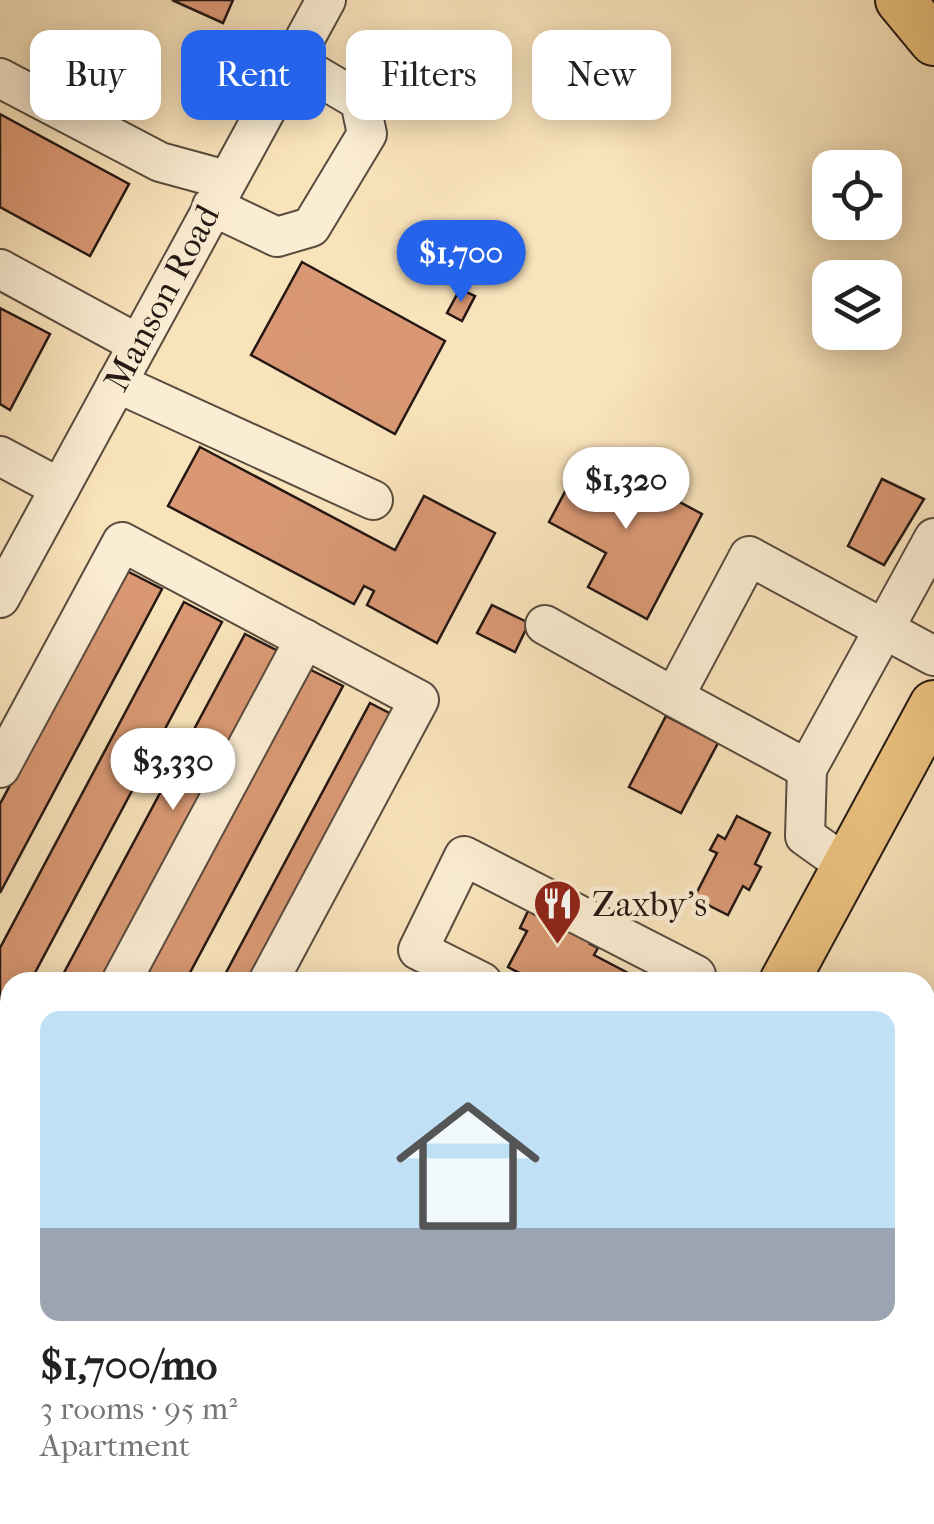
<!DOCTYPE html>
<meta charset="utf-8">
<style>
:root{--surface:#fff;--page:#f6f6f6;--text:#222;--muted:#767676;--line:#e0e0e0;--accent:#2563eb}
body{margin:0;font-family:"IM FELL French Canon",serif;background:var(--page);color:var(--text);height:100vh;display:flex;flex-direction:column;font-size:38px;white-space:nowrap}
*{box-sizing:border-box;margin:0}
p{font-size:32px;color:var(--muted)}
.icon{flex:none;width:55px;height:55px;fill:none;stroke:currentColor;stroke-width:2;stroke-linecap:round;stroke-linejoin:round}
.map{position:relative;flex:1;overflow:hidden}
.sheet{position:absolute;left:0px;top:972px;width:935px;height:552px;display:flex;flex-direction:column;background:var(--surface);border-radius:30px 30px 0 0;box-shadow:0 5px 25px #0003}
.sheet>*{flex:none}
.top-card{position:absolute;left:30px;top:30px;width:875px;height:90px;display:flex;gap:20px}
.fabs{position:absolute;left:812px;top:150px;display:grid;gap:20px}
.fabs a{display:grid;place-items:center;width:90px;height:90px;border-radius:20px;background:var(--surface);box-shadow:0 5px 25px #0003;font-size:50px}
.price{position:absolute;translate:-50% -85px;padding:0 22px;border-radius:35px;background:#fff;color:#222;font-size:32px;line-height:65px;filter:drop-shadow(0 2px 5px #0008)}
.price::after{content:'';position:absolute;left:50%;top:60px;width:30px;height:22px;margin-left:-15px;background:inherit;clip-path:polygon(0 0,100% 0,50% 100%)}
.price.current{background:var(--accent);color:#fff}
ul{padding:0;list-style:none}
li{display:grid;align-content:center;gap:20px;height:530px;padding:0 40px}
li+li{border-top:2px solid var(--line)}
li span{display:grid;place-items:center;height:310px;border-radius:20px;color:#555}
li>.icon{margin-inline-start:auto}
span .icon{width:180px;height:180px;fill:#fffc;stroke-width:1}
li b{font-size:42px}
.chip{padding:0 35px;border-radius:20px;background:var(--surface);box-shadow:0 5px 25px #0003;font-size:35px;line-height:90px}
.chip.current{background:var(--accent);color:#fff}
.map>svg:first-child{display:block}
</style>
<div class="map">
<svg width="934" height="1524" viewBox="0 0 934 1524">
<rect width="100%" height="100%" fill="#f9e3bb"/>
<filter id="stains"><feTurbulence type="fractalNoise" baseFrequency=".002" numOctaves="4"/><feColorMatrix values="0 0 0 0 .2 0 0 0 0 .09 0 0 0 0 .02 0 0 0 .5 -.17"/></filter>
<radialGradient id="worn" r=".72"><stop offset=".6" stop-color="#630" stop-opacity="0"/><stop offset="1" stop-color="#630" stop-opacity=".3"/></radialGradient>
<g fill="#d99873" stroke="#241814" stroke-width="2.5">
<polygon points="172,0 233,0 223,23"/>
<polygon points="0,114 129,184 90,256 0,207"/>
<polygon points="302,262 445,341 395,434 251,355"/>
<polygon points="460,289 475,296 462,321 447,313"/>
<polygon points="0,308 50,334 10,410 0,404"/>
<polygon points="200,447 395,550 424,496 495,533 437,643 367,605 374,591 364,586 354,604 168,506"/>
<polygon points="586,452 702,514 647,619 588,587 606,553 549,522"/>
<polygon points="882,479 924,499 884,565 848,546"/>
<polygon points="125,570 162,589 0,893 0,804"/>
<polygon points="184,602 222,622 30,982 10,982 10,1019 6,1028 0,1025 0,948"/>
<polygon points="492,605 529,623 515,652 477,633"/>
<polygon points="245,634 282,653 107,982 59,982"/>
<polygon points="305,667 343,686 185,982 137,982"/>
<polygon points="370,703 397,717 255,982 221,982"/>
<polygon points="666,716 718,743 681,813 629,787"/>
<polygon points="737,816 770,833 755,864 761,867 749,890 743,886 728,915 694,898 717,853 710,850 718,835 725,839"/>
<polygon points="528,911 569,932 571,928 593,939 590,944 598,948 594,955 630,974 626,982 537,982 508,967 527,931 520,928"/>
<polygon points="925,1295 934,1309 934,1420 925,1426"/>
<polygon points="139,1515 215,1515 232,1524 135,1524"/>
<polygon points="281,1515 414,1515 409,1524 297,1524"/>
</g>
<g fill="none" stroke-linecap="round" stroke-linejoin="round">
<defs>
<g id="minor">
<polyline points="0,78 160,162 226,180"/>
<polyline points="212,206 277,237 311,227 367,134 360,101 292,61"/>
<polyline points="0,269 138,344"/>
<polyline points="117,383 373,500"/>
<polyline points="0,456 60,488"/>
<polyline points="934,538 807,769 674,697 749,556 934,656"/>
<polyline points="0,598 326,0"/>
<polyline points="545,625 674,697"/>
<polyline points="0,768 122,542 419,700 268,982"/>
<polyline points="807,769 805,836 847,866"/>
<polyline points="121,982 305,639"/>
<polyline points="482,982 418,950 464,856 696,975 692,982"/>
<polyline points="0,1051 10,1057"/>
<polyline points="0,1121 10,1126"/>
<polyline points="243,1515 256,1524"/>
<polyline points="705,1515 721,1524"/>
<polyline points="923,1515 934,1521"/>
<polyline points="123,1524 128,1515"/>
<polyline points="627,1524 633,1515"/>
</g>
<g id="major">
<polyline points="900,0 934,41"/>
<polyline points="784,982 934,705"/>
<polyline points="484,1524 490,1515"/>
</g>
</defs>
<use href="#minor" stroke="#594b3e" stroke-width="42"/>
<use href="#major" stroke="#241814" stroke-width="52"/>
<use href="#minor" stroke="#fbedd3" stroke-width="38"/>
<use href="#major" stroke="#ecc27e" stroke-width="48"/>
</g>
<defs>
<symbol id="restaurant-pin" viewBox="-11 -11 22 30"><path d="M0 17L-7.5 6A9.5 9.5 0 1 1 7.5 6Z" fill="#8f2418" stroke="#fbedd3"/><path d="M-5-6h1v4h1v-4h1v4h1v-4h1v5L-1.5 .5V6h-2V.5L-5-1ZM5-6V6H3V1.5H1.5Q1.5-4 5-6Z" fill="#fff"/></symbol>
</defs>
<g fill-rule="evenodd">
<use href="#restaurant-pin" x="530" y="876" width="55" height="75"/>
</g>
<g text-anchor="middle" dominant-baseline="central" stroke-width="9" stroke-linejoin="round" paint-order="stroke">
<g font-size="35" fill="#241814" stroke="#fbedd3">
<text transform="translate(162 298) rotate(-62)">Manson Road</text>
</g>
<g font-size="35" fill="#241814" stroke="#fbedd3" text-anchor="start">
<text x="592" y="904">Zaxby's</text>
</g>
</g>
<rect width="100%" height="100%" filter="url(#stains)"/>
<rect width="100%" height="100%" fill="url(#worn)"/>
</svg>
<div class="fabs">
<a><svg class="icon" aria-label="locate" viewBox="0 0 24 24"><circle cx="12" cy="12" r="6"/><path d="M12 2v4M12 18v4M2 12h4M18 12h4"/></svg></a>
<a><svg class="icon" aria-label="layers" viewBox="0 0 24 24"><path d="M12 4l9 5-9 5-9-5zM3 14l9 5 9-5"/></svg></a>
</div>
<b class="price current" style="left:461px;top:305px">$1,700</b>
<b class="price" style="left:626px;top:532px">$1,320</b>
<b class="price" style="left:173px;top:813px">$3,330</b>
<div class="top-card">
<a class="chip">Buy</a>
<a class="chip current">Rent</a>
<a class="chip">Filters</a>
<a class="chip">New</a>
</div>
<section class="sheet">
<ul>
<li><span style="background:linear-gradient(#bfe0f5 70%,#9aa5b1 0)"><svg class="icon" aria-label="home" viewBox="0 0 24 24"><path d="M3 11l9-7 9 7M6 9v11h12V9"/></svg></span><div><b>$1,700/mo</b><p>3 rooms · 95 m²</p><p>Apartment</p></div></li>
</ul>
</section>
</div>
